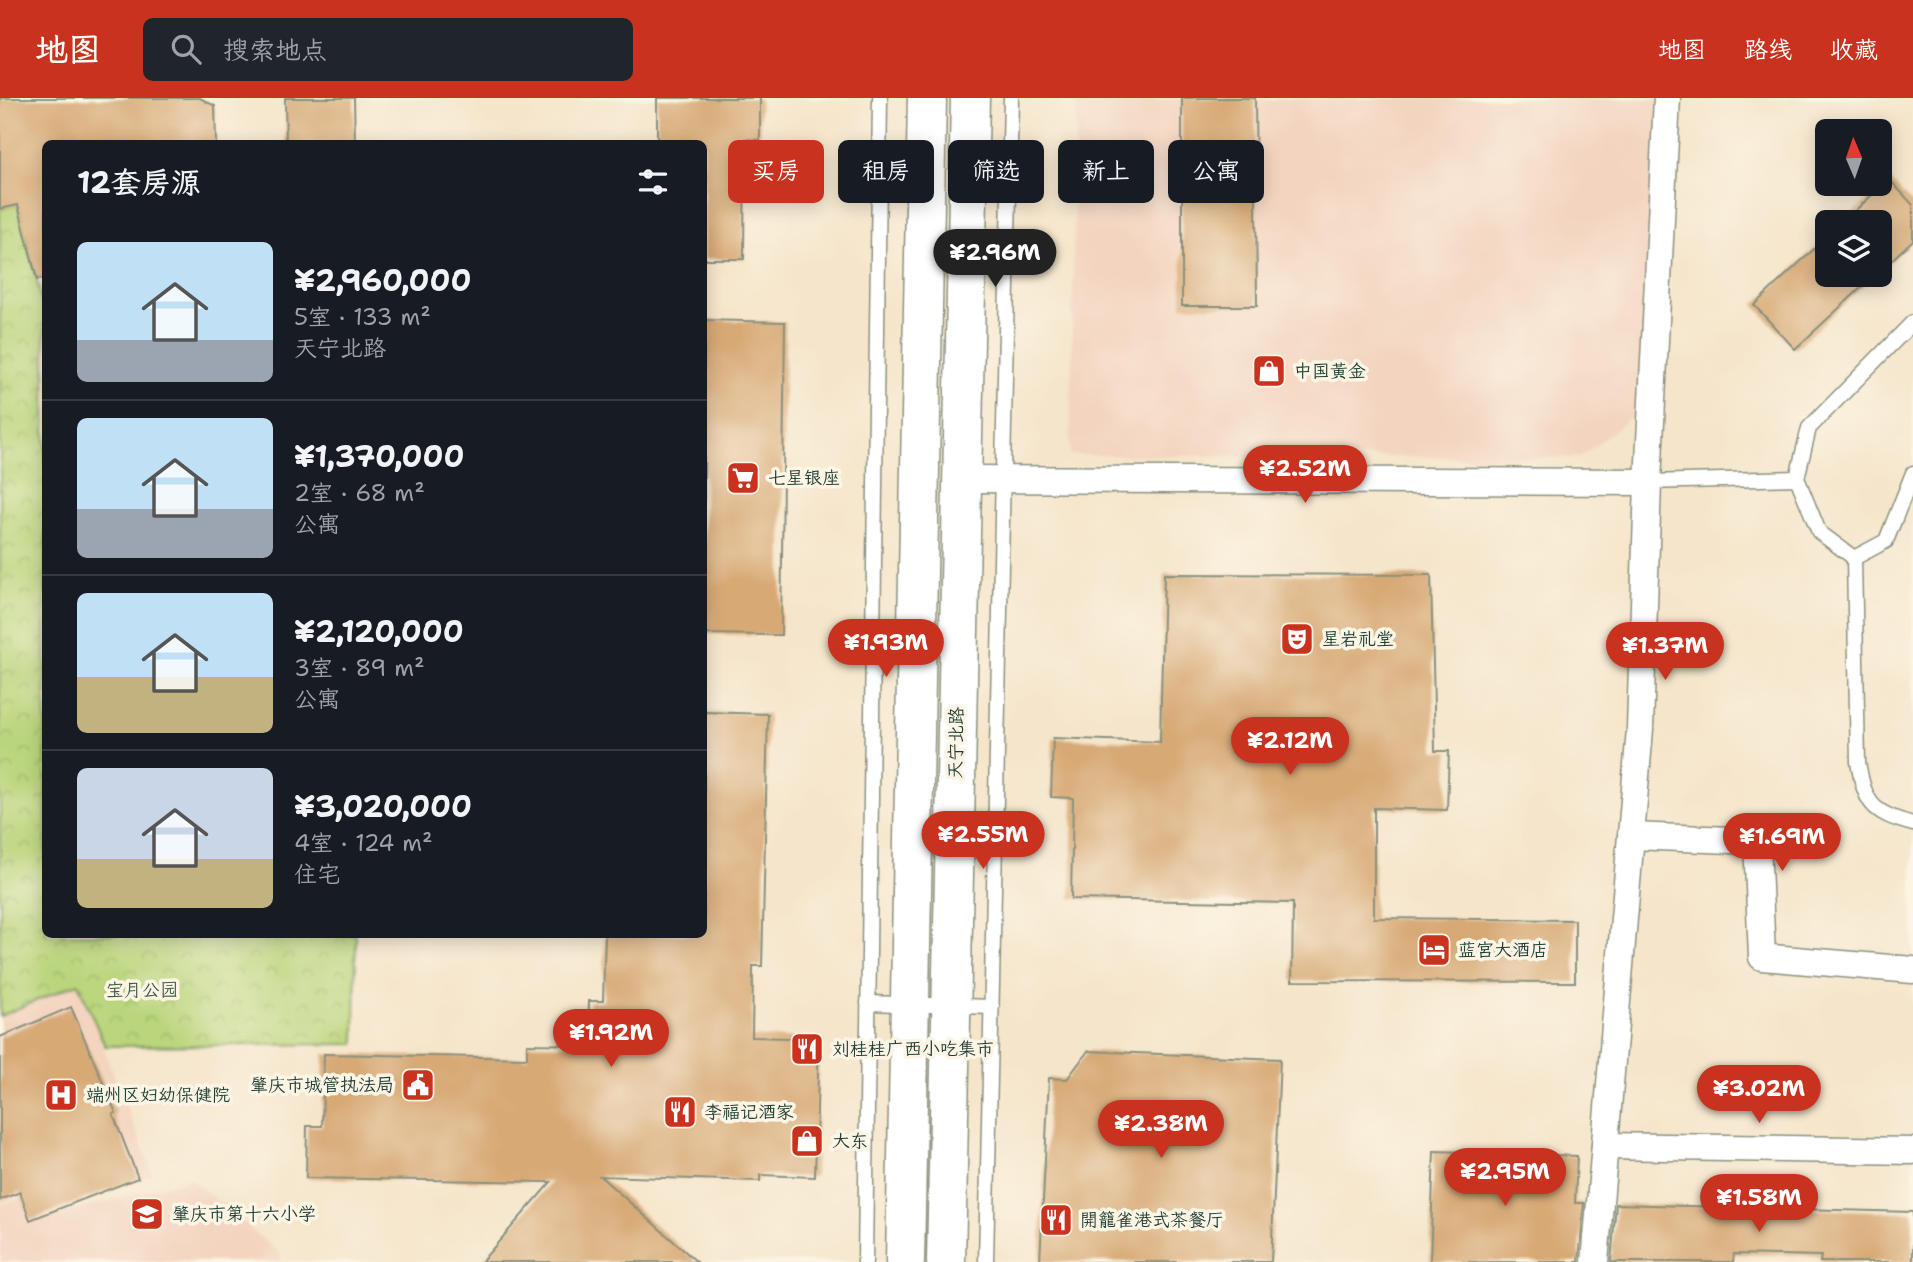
<!DOCTYPE html>
<html lang="zh">
<meta charset="utf-8">
<style>
:root{--surface:#171b24;--page:#20242c;--text:#f1f3f6;--muted:#9ea1a6;--line:#363941;--accent:#c8321e}
body{margin:0;font-family:"Shantell Sans","LXGW WenKai TC",sans-serif;background:var(--page);color:var(--text);height:100vh;display:flex;flex-direction:column;font-size:26px;white-space:nowrap}
*{box-sizing:border-box;margin:0}
p{font-size:23px;color:var(--muted)}
.icon{flex:none;width:38px;height:38px;fill:none;stroke:currentColor;stroke-width:2;stroke-linecap:round;stroke-linejoin:round}
.map{position:relative;flex:1;overflow:hidden}
.sheet{position:absolute;left:42px;top:42px;width:665px;height:798px;display:flex;flex-direction:column;background:var(--surface);border-radius:10px;box-shadow:0 4px 18px #0003}
.sheet>*{flex:none}
.top-card{position:absolute;left:728px;top:42px;width:665px;height:63px;display:flex;gap:14px}
.needle{width:46px;rotate:358deg}
.buttons{position:absolute;left:1815px;top:21px;display:grid;gap:14px}
.buttons a{display:grid;place-items:center;width:77px;height:77px;border-radius:10px;background:var(--surface);box-shadow:0 4px 18px #0003;font-size:35px}
.price{position:absolute;translate:-50% -60px;padding:0 16px;border-radius:24px;background:var(--accent);color:#fff;font-size:23px;line-height:46px;filter:drop-shadow(0 2px 4px #0008)}
.price::after{content:'';position:absolute;left:50%;top:42px;width:21px;height:16px;margin-left:-10px;background:inherit;clip-path:polygon(0 0,100% 0,50% 100%)}
.price.active{background:#222;color:#fff}
ul{padding:0;list-style:none}
li{display:flex;align-items:center;gap:21px;height:175px;padding:0 35px}
li+li{border-top:2px solid var(--line)}
li span{display:grid;place-items:center;flex:none;width:196px;height:140px;border-radius:10px;color:#555}
li>.icon{margin-inline-start:auto}
span .icon{width:84px;height:84px;fill:#fffc;stroke-width:1}
li b{font-size:30px}
h2{display:flex;justify-content:space-between;align-items:center;height:84px;padding:0 35px;font-size:30px}
.tag{padding:0 24px;border-radius:10px;background:var(--surface);box-shadow:0 4px 18px #0003;font-size:24px;line-height:63px}
.tag.active{background:var(--accent);color:#fff}
header{display:flex;align-items:center;gap:42px;box-sizing:border-box;height:98px;padding:0 35px;background:var(--accent);color:#fff}
header strong{font-size:33px}
nav{display:flex;gap:38px;margin-inline-start:auto;font-size:24px}
.search{width:490px;height:63px;background:var(--page);display:flex;align-items:center;gap:18px;box-sizing:border-box;padding:0 24px;border-radius:10px;color:var(--muted);font-size:26px}
.map>svg:first-child{display:block}
</style>
<header>
<strong>地图</strong>
<div class="search"><svg class="icon" aria-label="search" viewBox="0 0 24 24"><circle cx="10" cy="10" r="6"/><path d="M15 15l6 6"/></svg>搜索地点</div>
<nav><a>地图</a><a>路线</a><a>收藏</a></nav>
</header>
<div class="map">
<svg width="1913" height="1164" viewBox="0 0 1913 1164">
<defs>
<pattern id="park-crowns" width="20" height="18" patternUnits="userSpaceOnUse" patternTransform="scale(1.75)"><rect width="20" height="18" fill="#bad57b"/><path d="M2 6a3 3 0 1 1 6 0M12 15a3 3 0 1 1 6 0" fill="none" stroke="#9fb86b"/></pattern>
</defs>
<rect width="100%" height="100%" fill="#fcf5e5"/>
<filter id="ink" filterUnits="userSpaceOnUse"><feTurbulence type="fractalNoise" baseFrequency=".0143" numOctaves="2"/><feDisplacementMap in="SourceGraphic" scale="14" xChannelSelector="R" yChannelSelector="G"/><feConvolveMatrix kernelMatrix="1 2 1 2 8 2 1 2 1" color-interpolation-filters="sRGB"/></filter>
<filter id="wash" filterUnits="userSpaceOnUse"><feTurbulence type="fractalNoise" baseFrequency=".00686" numOctaves="4" result="noise"/><feDisplacementMap in="SourceGraphic" scale="28" xChannelSelector="R" yChannelSelector="G"/><feGaussianBlur stdDeviation="1.57" result="paint"/><feColorMatrix in="noise" values="0 0 0 0 0 0 0 0 0 0 0 0 0 0 0 0 0 1.4 0 .05"/><feComposite in="paint" operator="in"/></filter>
<g filter="url(#wash)">
<rect width="100%" height="100%" fill="#f5e5ca"/>
<g fill="#f3d4bf">
<polygon points="1076,0 1677,0 1658,298 1579,360 1070,357"/>
<polygon points="78,885 153,1076 30,1124 191,1081 281,1156 280,1164 0,1164 0,1107 21,1100 19,1098 0,1105 0,918"/>
</g>
<polygon fill="url(#park-crowns)" stroke="#6c8958" stroke-width="2" points="18,107 45,217 46,836 356,837 355,946 105,948 78,885 0,918 0,111"/>
<g id="blocks">
<g fill="#d7a974">
<polygon points="0,0 200,0 215,8 216,46 46,46 46,180 37,182 18,107 0,111"/>
<polygon points="285,0 354,0 355,46 286,46"/>
<polygon points="657,0 760,0 760,42 745,41 744,161 704,161 704,46 657,46"/>
<polygon points="1182,0 1255,0 1257,208 1182,208"/>
<polygon points="1889,81 1913,107 1913,142 1880,173 1880,124 1843,124"/>
<polygon points="1827,139 1827,177 1875,177 1795,251 1754,207"/>
<polygon points="704,222 785,224 781,537 704,536"/>
<polygon points="1164,476 1431,477 1435,653 1449,653 1447,712 1374,710 1374,820 1575,822 1575,884 1292,883 1293,805 1071,801 1073,700 1051,699 1053,640 1160,644"/>
<polygon points="704,614 768,616 762,868 753,868 752,939 819,941 815,1079 760,1077 760,1083 600,1078 697,1164 481,1164 551,1084 306,1080 307,1028 322,1028 324,956 527,960 527,946 588,947 589,903 603,903 605,836 704,836"/>
<polygon points="71,909 116,1015 113,1016 138,1080 30,1122 20,1094 0,1102 0,939"/>
<polygon points="1088,953 1280,961 1271,1164 1040,1164 1049,980 1067,981"/>
<polygon points="1434,1053 1577,1058 1575,1105 1584,1105 1579,1164 1430,1164"/>
<polygon points="1616,1106 1913,1114 1913,1164 1820,1164 1821,1158 1734,1156 1733,1164 1611,1164"/>
</g>
</g>
</g>
<g filter="url(#ink)">
<use href="#blocks" fill-opacity="0" stroke="#8a917f" stroke-width="2"/>
<g fill="none" stroke-linecap="round" stroke-linejoin="round">
<defs>
<g id="service">
<polyline points="1797,380 1809,330 1913,224"/>
<polyline points="1648,384 1797,380 1819,434 1854,460 1886,443 1913,375"/>
<path d="M 1854,460 L 1858,664 C 1865,705 1871,715 1913,726"/>
<polyline points="868,905 992,909"/>
<polyline points="865,1164 880,0"/>
<polyline points="986,1164 1011,0"/>
</g>
<g id="minor">
<polyline points="962,381 1648,384"/>
<polyline points="1631,738 1757,743 1762,859 1913,872"/>
<polyline points="1605,1048 1913,1053"/>
<polyline points="1595,1164 1640,631 1648,384 1667,0"/>
</g>
<g id="secondary">
<polyline points="905,1164 927,0"/>
<polyline points="946,1164 970,0"/>
</g>
</defs>
<use href="#service" stroke="#8a917f" stroke-width="17"/>
<use href="#minor" stroke="#8a917f" stroke-width="29"/>
<use href="#secondary" stroke="#8a917f" stroke-width="41"/>
<use href="#service" stroke="#fff" stroke-width="14"/>
<use href="#minor" stroke="#fff" stroke-width="26"/>
<use href="#secondary" stroke="#fff" stroke-width="38"/>
</g>
</g>
<defs>
<symbol id="shop-square" viewBox="-11 -11 22 22"><rect x="-9" y="-9" width="18" height="18" rx="4" fill="#c8321e" stroke="#fcf5e5"/><path d="M-5-2.5h2.3a2.7 3.5 0 0 1 5.4 0H5L5.5 6h-11ZM-1.5-2.5h3a1.5 2.3 0 0 0-3 0Z" fill="#fff"/></symbol>
<symbol id="supermarket-square" viewBox="-11 -11 22 22"><rect x="-9" y="-9" width="18" height="18" rx="4" fill="#c8321e" stroke="#fcf5e5"/><path d="M-6-5.5h2.5l.6 2H6L4.5 2H-2.5L-4.4-4H-6ZM-1.5 3.2a1.3 1.3 0 1 0 .1 0ZM3 3.2a1.3 1.3 0 1 0 .1 0Z" fill="#fff"/></symbol>
<symbol id="theatre-square" viewBox="-11 -11 22 22"><rect x="-9" y="-9" width="18" height="18" rx="4" fill="#c8321e" stroke="#fcf5e5"/><path d="M-5-5.5Q0-4 5-5.5V0Q5 5 0 6Q-5 5-5 0ZM-3.3-2.5H-1v1.5H-3.3ZM1-2.5H3.3v1.5H1ZM-2.8 1Q0 5.5 2.8 1Z" fill="#fff"/></symbol>
<symbol id="hotel-square" viewBox="-11 -11 22 22"><rect x="-9" y="-9" width="18" height="18" rx="4" fill="#c8321e" stroke="#fcf5e5"/><path d="M-6-4.5h1.5V1H6V5H4.5V3h-9V5H-6ZM-4 0a1.8 1.8 0 1 1 3.6 0ZM.5 0V-2.5h3Q6-2.5 6 0Z" fill="#fff"/></symbol>
<symbol id="restaurant-square" viewBox="-11 -11 22 22"><rect x="-9" y="-9" width="18" height="18" rx="4" fill="#c8321e" stroke="#fcf5e5"/><path d="M-5-6h1v4h1v-4h1v4h1v-4h1v5L-1.5 .5V6h-2V.5L-5-1ZM5-6V6H3V1.5H1.5Q1.5-4 5-6Z" fill="#fff"/></symbol>
<symbol id="civic-square" viewBox="-11 -11 22 22"><rect x="-9" y="-9" width="18" height="18" rx="4" fill="#c8321e" stroke="#fcf5e5"/><path d="M-.6-6.5H3V-4.5H.6V-3L4-1V1h2V6H-6V1h2V-1L-.6-3ZM-1.2 2.5V6h2.4V2.5Z" fill="#fff"/></symbol>
<symbol id="hospital-square" viewBox="-11 -11 22 22"><rect x="-9" y="-9" width="18" height="18" rx="4" fill="#c8321e" stroke="#fcf5e5"/><path d="M-5-5h3v3.5h4V-5h3V5h-3V1.5h-4V5h-3Z" fill="#fff"/></symbol>
<symbol id="school-square" viewBox="-11 -11 22 22"><rect x="-9" y="-9" width="18" height="18" rx="4" fill="#c8321e" stroke="#fcf5e5"/><path d="M0-5L7-2L0 1L-7-2ZM-4 1L0 2.5L4 1V4Q0 6-4 4Z" fill="#fff"/></symbol>
</defs>
<g fill-rule="evenodd">
<use href="#shop-square" x="1250" y="254" width="38" height="38"/>
<use href="#supermarket-square" x="724" y="361" width="38" height="38"/>
<use href="#theatre-square" x="1278" y="522" width="38" height="38"/>
<use href="#hotel-square" x="1415" y="833" width="38" height="38"/>
<use href="#restaurant-square" x="788" y="932" width="38" height="38"/>
<use href="#civic-square" x="399" y="968" width="38" height="38"/>
<use href="#hospital-square" x="42" y="978" width="38" height="38"/>
<use href="#restaurant-square" x="661" y="995" width="38" height="38"/>
<use href="#shop-square" x="788" y="1024" width="38" height="38"/>
<use href="#school-square" x="128" y="1097" width="38" height="38"/>
<use href="#restaurant-square" x="1037" y="1103" width="38" height="38"/>
</g>
<g text-anchor="middle" dominant-baseline="central" stroke-width="7" stroke-linejoin="round" paint-order="stroke">
<g font-size="18" fill="#1f3d34" stroke="#fcf5e5" text-anchor="start">
<text x="1294" y="273">中国黄金</text>
<text x="768" y="380">七星银座</text>
<text x="1322" y="541">星岩礼堂</text>
<text x="1458" y="852">蓝宫大酒店</text>
<text x="832" y="951">刘桂桂广西小吃集市</text>
<text x="394" y="987" text-anchor="end">肇庆市城管执法局</text>
<text x="86" y="997">端州区妇幼保健院</text>
<text x="704" y="1014">李福记酒家</text>
<text x="832" y="1043">大东</text>
<text x="172" y="1116">肇庆市第十六小学</text>
<text x="1080" y="1122">開籠雀港式茶餐厅</text>
</g>
<g font-size="18" fill="#1f3d34" stroke="#fcf5e5">
<text transform="translate(956 645) rotate(-89)">天宁北路</text>
</g>
<g font-size="18" fill="#3e5b42" stroke="#fcf5e5">
<text x="142" y="892">宝月公园</text>
</g>
</g>
</svg>
<div class="buttons">
<a><svg class="needle" viewBox="-14 -14 28 28"><path d="M0-13l5 13h-10z" fill="#e53935"/><path d="M0 13l5-13h-10z" fill="#9ea1a6"/></svg></a>
<a><svg class="icon" aria-label="layers" viewBox="0 0 24 24"><path d="M12 4l9 5-9 5-9-5zM3 14l9 5 9-5"/></svg></a>
</div>
<b class="price active" style="left:995px;top:191px">¥2.96M</b>
<b class="price" style="left:1305px;top:407px">¥2.52M</b>
<b class="price" style="left:886px;top:581px">¥1.93M</b>
<b class="price" style="left:1665px;top:584px">¥1.37M</b>
<b class="price" style="left:1290px;top:679px">¥2.12M</b>
<b class="price" style="left:983px;top:773px">¥2.55M</b>
<b class="price" style="left:1782px;top:775px">¥1.69M</b>
<b class="price" style="left:611px;top:971px">¥1.92M</b>
<b class="price" style="left:1759px;top:1027px">¥3.02M</b>
<b class="price" style="left:1161px;top:1062px">¥2.38M</b>
<b class="price" style="left:1505px;top:1110px">¥2.95M</b>
<b class="price" style="left:1759px;top:1136px">¥1.58M</b>
<div class="top-card">
<a class="tag active">买房</a>
<a class="tag">租房</a>
<a class="tag">筛选</a>
<a class="tag">新上</a>
<a class="tag">公寓</a>
</div>
<section class="sheet">
<h2>12套房源<svg class="icon" aria-label="filters" viewBox="0 0 24 24"><path d="M4 7h16M4 17h16"/><circle cx="9" cy="7" r="2"/><circle cx="15" cy="17" r="2"/></svg></h2>
<ul>
<li><span style="background:linear-gradient(#bfe0f5 70%,#9aa5b1 0)"><svg class="icon" aria-label="home" viewBox="0 0 24 24"><path d="M3 11l9-7 9 7M6 9v11h12V9"/></svg></span><div><b>¥2,960,000</b><p>5室 · 133 m²</p><p>天宁北路</p></div></li>
<li><span style="background:linear-gradient(#bfe0f5 65%,#9aa5b1 0)"><svg class="icon" aria-label="home" viewBox="0 0 24 24"><path d="M3 11l9-7 9 7M6 9v11h12V9"/></svg></span><div><b>¥1,370,000</b><p>2室 · 68 m²</p><p>公寓</p></div></li>
<li><span style="background:linear-gradient(#bfe0f5 60%,#c2b280 0)"><svg class="icon" aria-label="home" viewBox="0 0 24 24"><path d="M3 11l9-7 9 7M6 9v11h12V9"/></svg></span><div><b>¥2,120,000</b><p>3室 · 89 m²</p><p>公寓</p></div></li>
<li><span style="background:linear-gradient(#c9d6e8 65%,#c2b280 0)"><svg class="icon" aria-label="home" viewBox="0 0 24 24"><path d="M3 11l9-7 9 7M6 9v11h12V9"/></svg></span><div><b>¥3,020,000</b><p>4室 · 124 m²</p><p>住宅</p></div></li>
</ul>
</section>
</div>
